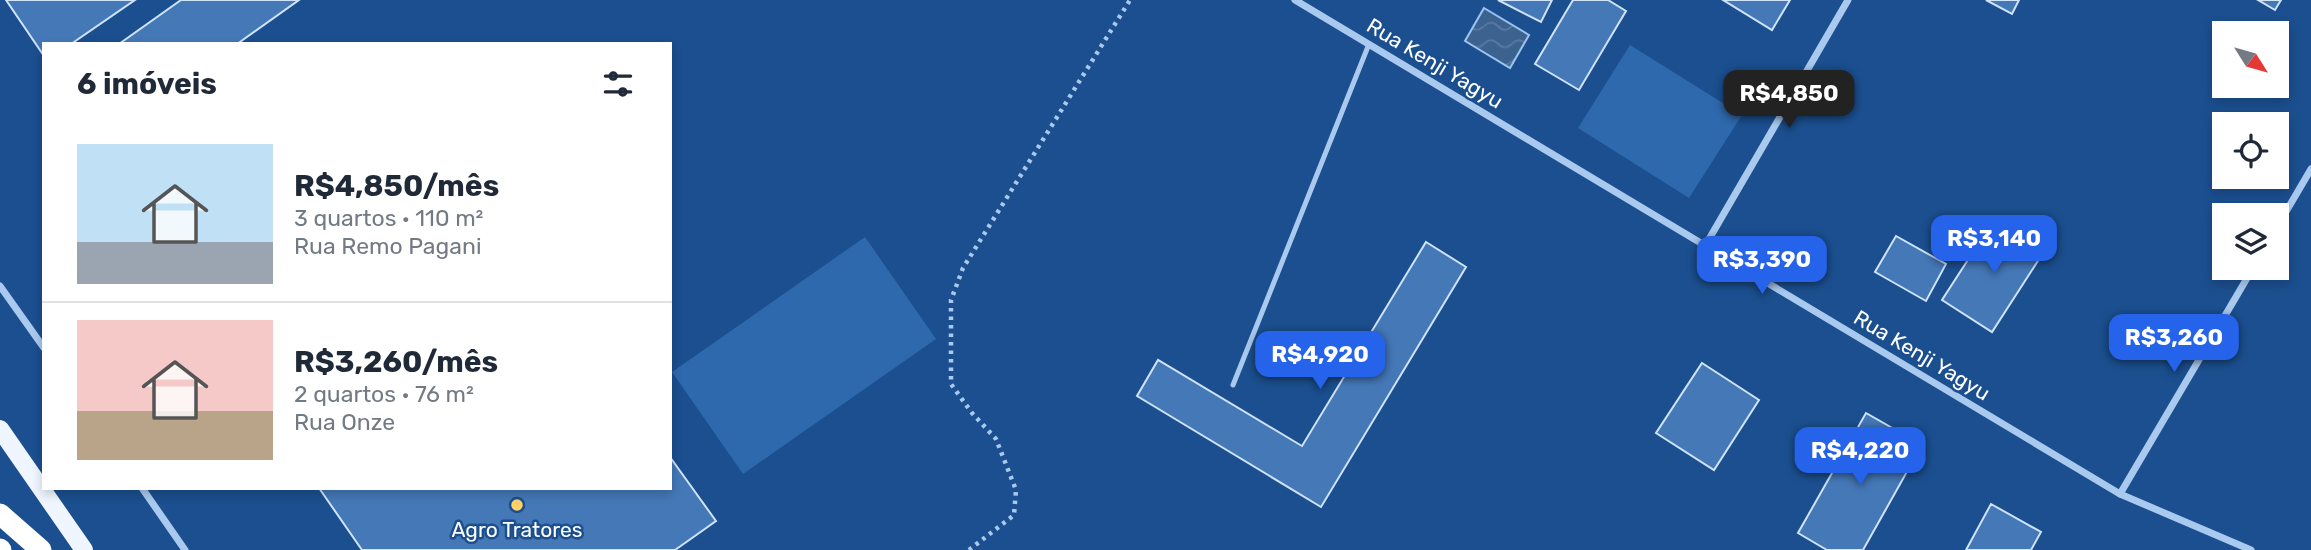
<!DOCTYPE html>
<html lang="pt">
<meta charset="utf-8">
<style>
:root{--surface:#fff;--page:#f6f6f7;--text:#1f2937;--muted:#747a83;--line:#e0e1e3;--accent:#2563eb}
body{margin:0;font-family:Rubik,sans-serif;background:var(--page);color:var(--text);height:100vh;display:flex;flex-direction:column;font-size:26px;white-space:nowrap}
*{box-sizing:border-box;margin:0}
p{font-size:23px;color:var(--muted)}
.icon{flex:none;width:38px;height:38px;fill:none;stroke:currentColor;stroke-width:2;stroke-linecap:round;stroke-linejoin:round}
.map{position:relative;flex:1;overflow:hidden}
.details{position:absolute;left:42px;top:42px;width:630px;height:448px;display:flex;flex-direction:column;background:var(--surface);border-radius:0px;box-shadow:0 4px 10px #0003}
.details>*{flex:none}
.needle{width:46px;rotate:127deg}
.fabs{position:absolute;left:2212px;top:21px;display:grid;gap:14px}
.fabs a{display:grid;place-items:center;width:77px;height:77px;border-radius:0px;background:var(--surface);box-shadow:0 4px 10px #0003;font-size:35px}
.price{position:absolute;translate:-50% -60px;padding:0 16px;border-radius:14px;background:var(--accent);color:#fff;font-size:23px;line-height:46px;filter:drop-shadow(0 2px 4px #0008)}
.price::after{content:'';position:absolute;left:50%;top:42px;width:21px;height:16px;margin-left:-10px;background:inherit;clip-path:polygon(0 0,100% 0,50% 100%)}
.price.active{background:#222;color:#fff}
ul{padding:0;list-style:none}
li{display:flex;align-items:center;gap:21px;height:175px;padding:0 35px}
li+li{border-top:2px solid var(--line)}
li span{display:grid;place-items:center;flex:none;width:196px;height:140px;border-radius:0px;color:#555}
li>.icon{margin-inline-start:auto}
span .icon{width:84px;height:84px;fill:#fffc;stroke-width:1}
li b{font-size:30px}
h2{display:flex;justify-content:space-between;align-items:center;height:84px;padding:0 35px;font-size:30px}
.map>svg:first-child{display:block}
</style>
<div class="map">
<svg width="2311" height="550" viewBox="0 0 2311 550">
<defs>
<pattern id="water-waves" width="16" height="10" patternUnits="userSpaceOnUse" patternTransform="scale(1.75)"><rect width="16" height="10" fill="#3c6290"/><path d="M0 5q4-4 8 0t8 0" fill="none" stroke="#597aa1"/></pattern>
</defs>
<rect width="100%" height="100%" fill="#1b4f8f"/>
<g fill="#2e69ad">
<polygon points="1630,45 1742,115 1689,198 1578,128"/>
<polygon points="865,237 936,339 743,474 672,372"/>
</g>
<polygon fill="url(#water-waves)" stroke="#9cc4f0" stroke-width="2" points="1484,8 1529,35 1510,68 1465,41"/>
<g fill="#4478b7" stroke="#cfe3fa" stroke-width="2">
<polygon points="6,0 135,0 71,44 44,44 44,56"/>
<polygon points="181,0 299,0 237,44 119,44"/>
<polygon points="1498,0 1552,0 1541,22"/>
<polygon points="1573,0 1608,0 1626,11 1579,90 1535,64"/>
<polygon points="1723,0 1790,0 1772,30"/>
<polygon points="1986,0 2019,0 2012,14"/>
<polygon points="2258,0 2281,0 2275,10"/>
<polygon points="1995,218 2045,250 1992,332 1942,300"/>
<polygon points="1896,236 1946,264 1926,301 1875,272"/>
<polygon points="1426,242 1466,267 1321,507 1137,396 1158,360 1302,446"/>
<polygon points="1702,363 1759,400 1714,470 1656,433"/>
<polygon points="1866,413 1922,445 1863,550 1827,550 1798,533"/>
<polygon points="670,457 716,521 675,550 362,550 319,488 670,488"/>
<polygon points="1991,504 2041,532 2031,550 1966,550"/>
</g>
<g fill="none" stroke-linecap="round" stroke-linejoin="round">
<polyline stroke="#a9c9ee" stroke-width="4.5" stroke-dasharray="3.5 5" stroke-linecap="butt" points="969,550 1014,515 1016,490 996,439 972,413 951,384 951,300 963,268 1130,0"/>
<polyline stroke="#a9c9ee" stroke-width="5" points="1233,385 1369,44"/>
<g stroke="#a9c9ee" stroke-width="7">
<polyline points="1295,0 2120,494 2251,550"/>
<polyline points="2277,227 2311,169"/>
<polyline points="1705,246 1848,0"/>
<polyline points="0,286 44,348"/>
<polyline points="142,488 185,550"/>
<polyline points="2120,494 2253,268"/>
</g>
<polyline stroke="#f0f6ff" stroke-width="18" points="0,429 84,550"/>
<g stroke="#fff" stroke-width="21">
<polyline points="0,514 41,550"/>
<polyline points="0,549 1,550"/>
</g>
</g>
<circle fill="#ffd166" stroke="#1b4f8f" stroke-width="2.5" cx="517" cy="505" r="7"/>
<g text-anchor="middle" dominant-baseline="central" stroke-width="5" stroke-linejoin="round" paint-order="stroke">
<g font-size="21" fill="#fff" stroke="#1b4f8f">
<text transform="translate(1435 63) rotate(31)">Rua Kenji Yagyu</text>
<text transform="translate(1922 355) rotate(31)">Rua Kenji Yagyu</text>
</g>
<g font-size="21" fill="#fff" stroke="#1b4f8f">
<text x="517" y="529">Agro Tratores</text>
</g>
</g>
</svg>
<div class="fabs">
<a><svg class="needle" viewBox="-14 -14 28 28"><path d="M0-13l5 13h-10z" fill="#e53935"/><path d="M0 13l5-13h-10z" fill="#747a83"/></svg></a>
<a><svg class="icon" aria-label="locate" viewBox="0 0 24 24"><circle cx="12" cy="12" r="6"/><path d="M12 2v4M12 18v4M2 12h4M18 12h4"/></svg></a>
<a><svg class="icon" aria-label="layers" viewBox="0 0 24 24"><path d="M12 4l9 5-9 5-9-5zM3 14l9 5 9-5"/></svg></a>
</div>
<b class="price active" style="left:1789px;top:130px">R$4,850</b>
<b class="price" style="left:1994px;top:275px">R$3,140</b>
<b class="price" style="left:1762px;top:296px">R$3,390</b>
<b class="price" style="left:2174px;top:374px">R$3,260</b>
<b class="price" style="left:1320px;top:391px">R$4,920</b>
<b class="price" style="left:1860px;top:487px">R$4,220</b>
<section class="details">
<h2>6 imóveis<svg class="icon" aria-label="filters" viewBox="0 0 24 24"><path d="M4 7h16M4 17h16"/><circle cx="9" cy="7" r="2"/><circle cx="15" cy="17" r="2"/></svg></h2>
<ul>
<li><span style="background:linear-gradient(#bfe0f5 70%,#9aa5b1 0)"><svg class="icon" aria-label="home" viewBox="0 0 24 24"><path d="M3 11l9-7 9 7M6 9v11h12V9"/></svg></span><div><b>R$4,850/mês</b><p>3 quartos · 110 m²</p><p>Rua Remo Pagani</p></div></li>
<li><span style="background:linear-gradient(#f6c9c9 65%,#b9a48a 0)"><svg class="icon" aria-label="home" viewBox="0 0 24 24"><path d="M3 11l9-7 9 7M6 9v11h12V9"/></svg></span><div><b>R$3,260/mês</b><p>2 quartos · 76 m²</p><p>Rua Onze</p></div></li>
</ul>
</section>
</div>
